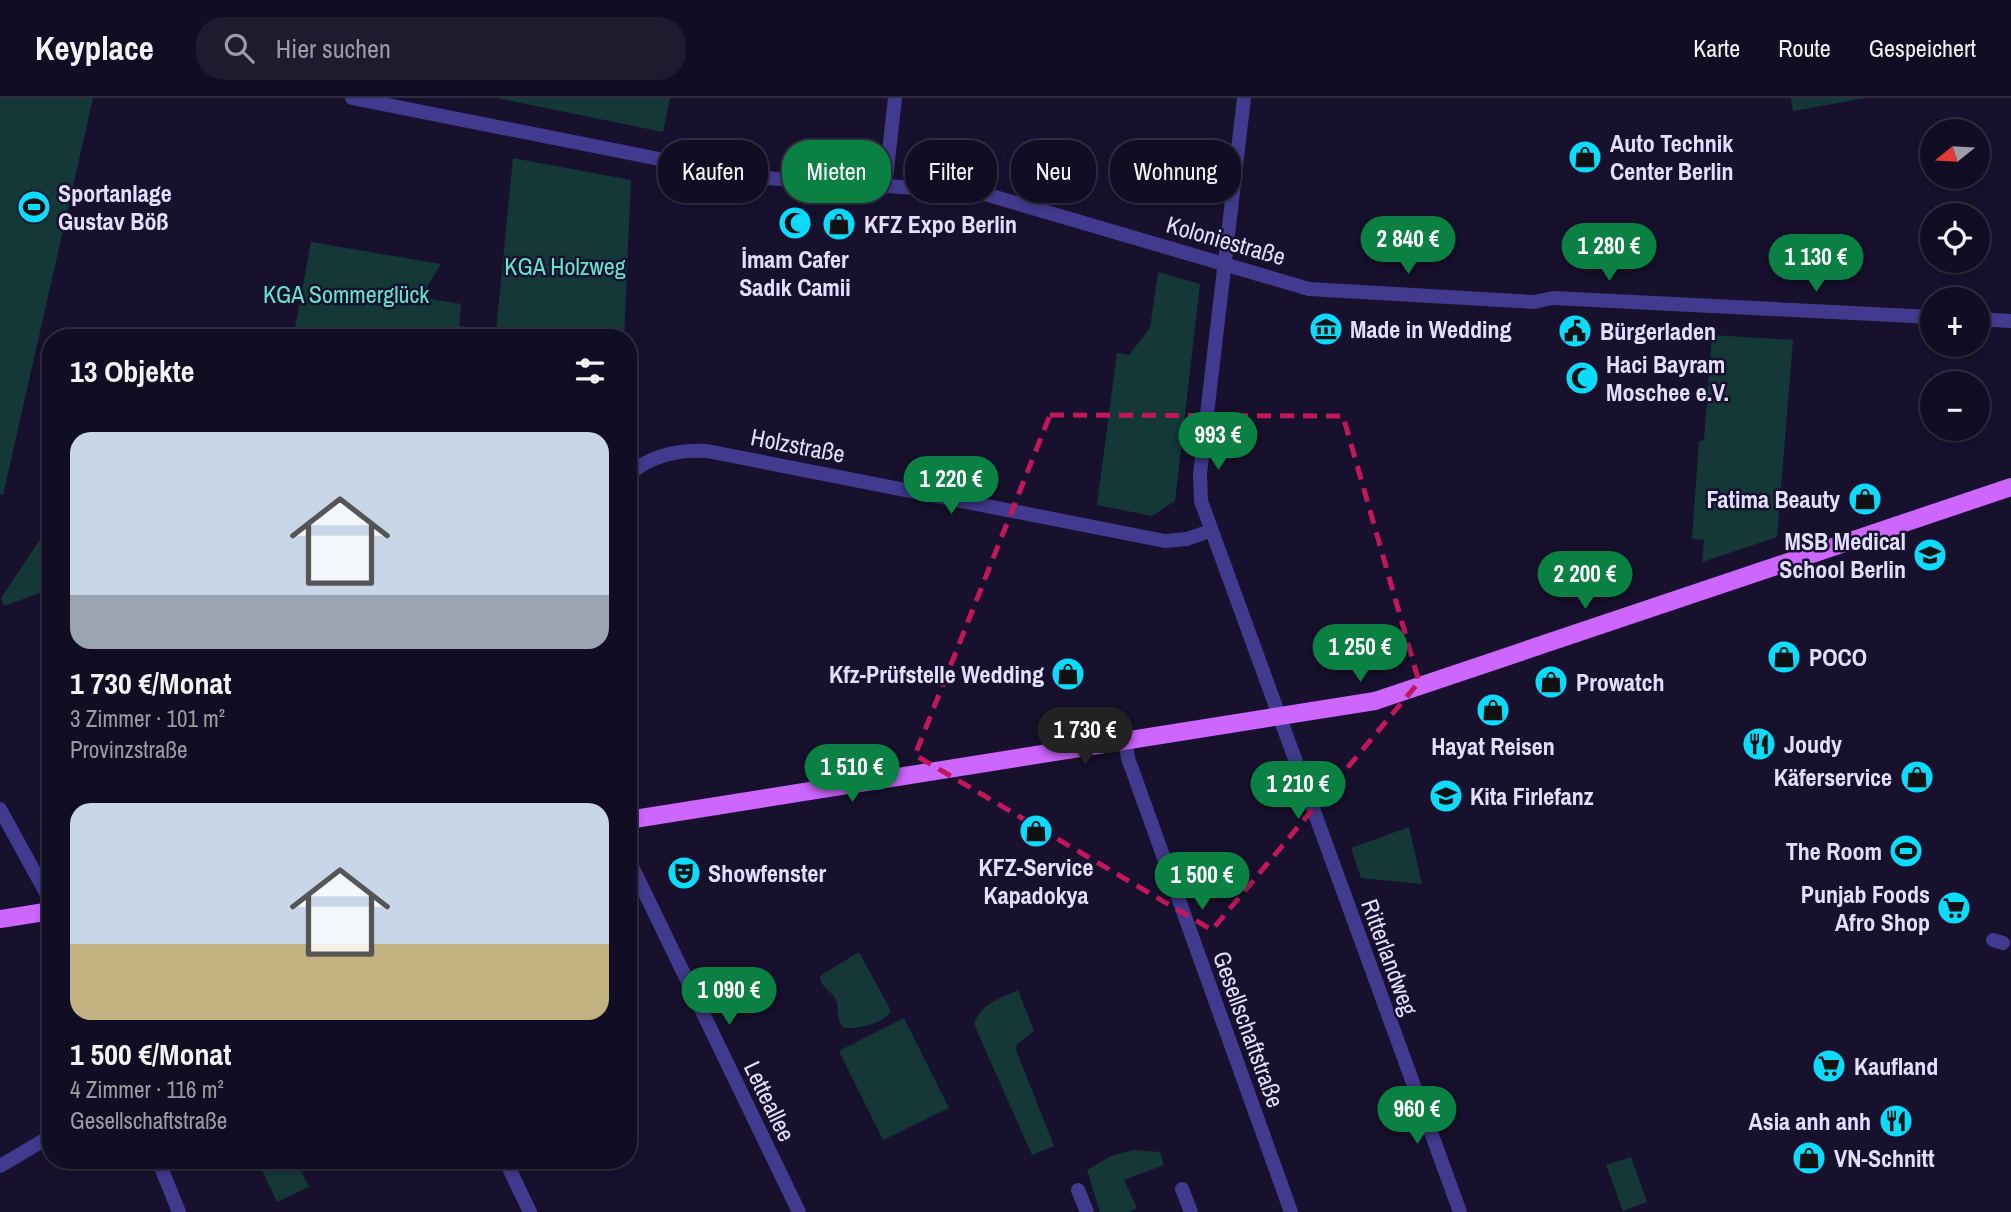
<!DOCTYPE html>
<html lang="de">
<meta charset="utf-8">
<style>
:root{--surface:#110d22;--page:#1e1b2f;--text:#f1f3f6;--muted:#9c9ca5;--line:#302d40;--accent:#0b8043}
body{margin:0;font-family:"Archivo Narrow",sans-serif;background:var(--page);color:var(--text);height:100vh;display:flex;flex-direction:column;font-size:26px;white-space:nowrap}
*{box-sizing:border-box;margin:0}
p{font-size:23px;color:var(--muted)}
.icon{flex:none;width:38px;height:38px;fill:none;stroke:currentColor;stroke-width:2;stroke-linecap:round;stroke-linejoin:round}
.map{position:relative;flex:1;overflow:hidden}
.side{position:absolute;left:42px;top:231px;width:595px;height:840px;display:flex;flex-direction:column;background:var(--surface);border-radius:28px;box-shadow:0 4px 10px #0003,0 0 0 2px var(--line)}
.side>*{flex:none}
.guide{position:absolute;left:658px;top:42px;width:665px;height:63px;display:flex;gap:14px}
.needle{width:46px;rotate:252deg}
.controls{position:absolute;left:1920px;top:21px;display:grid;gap:14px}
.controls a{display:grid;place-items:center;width:70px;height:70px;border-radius:50%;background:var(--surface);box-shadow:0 4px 10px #0003,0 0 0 2px var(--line);font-size:35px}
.price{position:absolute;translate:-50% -60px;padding:0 16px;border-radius:24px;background:var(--accent);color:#fff;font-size:23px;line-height:46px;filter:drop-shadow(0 2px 4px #0008)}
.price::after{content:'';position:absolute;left:50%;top:42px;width:21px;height:16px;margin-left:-10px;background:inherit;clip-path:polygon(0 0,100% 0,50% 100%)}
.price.on{background:#222;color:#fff}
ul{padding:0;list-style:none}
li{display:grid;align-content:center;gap:14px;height:371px;padding:0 28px}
li span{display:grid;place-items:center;height:217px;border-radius:21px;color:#555}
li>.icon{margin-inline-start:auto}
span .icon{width:126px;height:126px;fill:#fffc;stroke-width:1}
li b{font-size:30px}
h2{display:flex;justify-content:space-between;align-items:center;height:84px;padding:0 28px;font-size:30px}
.chip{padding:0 24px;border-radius:28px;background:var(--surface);box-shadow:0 4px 10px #0003,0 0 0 2px var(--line);font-size:24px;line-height:63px}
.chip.on{background:var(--accent);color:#fff}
header{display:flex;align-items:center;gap:42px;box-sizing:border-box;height:98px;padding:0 35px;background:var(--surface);border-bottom:2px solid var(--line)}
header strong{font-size:33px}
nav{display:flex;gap:38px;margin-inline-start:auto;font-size:24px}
.search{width:490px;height:63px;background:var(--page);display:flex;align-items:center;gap:18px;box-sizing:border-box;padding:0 24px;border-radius:28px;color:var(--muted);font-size:26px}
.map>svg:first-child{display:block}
</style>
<header>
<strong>Keyplace</strong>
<div class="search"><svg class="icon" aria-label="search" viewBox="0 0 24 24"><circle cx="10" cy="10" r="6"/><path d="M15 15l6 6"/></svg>Hier suchen</div>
<nav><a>Karte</a><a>Route</a><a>Gespeichert</a></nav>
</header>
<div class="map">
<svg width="2011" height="1114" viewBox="0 0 2011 1114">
<rect width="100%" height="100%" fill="#17112e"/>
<g fill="#143838">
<polygon points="0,0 93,0 3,397 0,396"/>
<polygon points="497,0 670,0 663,34"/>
<polygon points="1791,0 1866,0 1793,13"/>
<polygon points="513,60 631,82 624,240 293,240 311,144 441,166 428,187 425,200 461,206 459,228 496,233"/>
<polygon points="1158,174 1200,186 1175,403 1152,418 1097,407 1117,255 1129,257 1150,230"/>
<polygon points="1712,237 1793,242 1777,439 1702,464 1704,442 1692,441 1699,343 1704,342"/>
<polygon points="51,425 51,491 4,508 1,500"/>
<polygon points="1409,729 1422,786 1361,780 1351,750"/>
<path d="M 859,854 L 891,913 C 883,926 858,931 844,930 C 835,921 840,913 836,902 C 832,892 820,890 820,878 Z"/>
<path d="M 1018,892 L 1034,933 L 1017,946 L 1016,952 L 1054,1048 L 1032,1057 L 974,926 C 981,905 1000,901 1018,892 Z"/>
<polygon points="904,920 949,1010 883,1042 839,953"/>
<polygon points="1134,1052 1160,1054 1164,1067 1124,1082 1137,1110 1129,1114 1100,1114 1087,1072 1111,1058"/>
<polygon points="1631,1059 1647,1104 1623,1113 1606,1067"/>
<polygon points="257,1062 296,1062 309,1089 277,1104"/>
</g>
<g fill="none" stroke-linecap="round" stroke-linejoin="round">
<g stroke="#423a8e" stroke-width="14">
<polyline points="352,0 750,79 978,94 1309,191 1534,204 1553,200 1932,219"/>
<polyline points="1244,0 1200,376 1201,403 1460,1114"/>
<polyline points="885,89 895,0"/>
<polyline points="1978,221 2011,223"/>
<path d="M 628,377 C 650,358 678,351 707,353 L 1165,443 L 1187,441 L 1210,433"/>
<polyline points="1125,643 1128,660 1291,1114"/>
<polyline points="0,711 51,804"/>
<polyline points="628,760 799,1114"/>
<polyline points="1993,842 2003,845"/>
<polyline points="158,1062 179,1114"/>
<polyline points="505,1062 530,1114"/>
<polyline points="0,1068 51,1038"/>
<polyline points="1182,1091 1191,1114"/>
<polyline points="1078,1092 1087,1114"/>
</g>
<g stroke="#cd65ff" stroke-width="18">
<polyline points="628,722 1375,603 2011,389"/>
<polyline points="0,821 51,813"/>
</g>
</g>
<path fill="none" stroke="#c2185b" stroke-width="5" stroke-dasharray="14 9" stroke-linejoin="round" d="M 1050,317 L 1343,318 L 1419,584 L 1212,832 L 915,657 Z"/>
<defs>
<symbol id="shop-disc" viewBox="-11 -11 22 22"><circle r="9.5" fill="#0adbff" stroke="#17112e"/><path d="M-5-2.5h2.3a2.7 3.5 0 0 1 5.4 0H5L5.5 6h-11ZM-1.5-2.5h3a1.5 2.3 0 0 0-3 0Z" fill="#111"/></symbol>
<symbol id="stadium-disc" viewBox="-11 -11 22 22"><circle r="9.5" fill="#0adbff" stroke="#17112e"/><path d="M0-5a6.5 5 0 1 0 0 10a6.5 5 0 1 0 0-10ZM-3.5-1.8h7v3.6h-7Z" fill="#111"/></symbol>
<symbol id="mosque-disc" viewBox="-11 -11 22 22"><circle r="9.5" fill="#0adbff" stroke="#17112e"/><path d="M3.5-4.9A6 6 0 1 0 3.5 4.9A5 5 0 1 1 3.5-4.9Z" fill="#111"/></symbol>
<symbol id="museum-disc" viewBox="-11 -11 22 22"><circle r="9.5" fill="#0adbff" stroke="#17112e"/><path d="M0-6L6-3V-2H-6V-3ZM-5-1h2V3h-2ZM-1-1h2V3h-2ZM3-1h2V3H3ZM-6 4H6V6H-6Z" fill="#111"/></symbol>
<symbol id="civic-disc" viewBox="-11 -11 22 22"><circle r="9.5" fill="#0adbff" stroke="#17112e"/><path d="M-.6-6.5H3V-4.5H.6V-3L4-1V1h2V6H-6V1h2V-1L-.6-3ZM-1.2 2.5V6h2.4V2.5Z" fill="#111"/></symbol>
<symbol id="university-disc" viewBox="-11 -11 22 22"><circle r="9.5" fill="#0adbff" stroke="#17112e"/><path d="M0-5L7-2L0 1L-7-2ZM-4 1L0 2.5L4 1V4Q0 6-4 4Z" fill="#111"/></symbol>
<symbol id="restaurant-disc" viewBox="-11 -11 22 22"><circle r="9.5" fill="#0adbff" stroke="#17112e"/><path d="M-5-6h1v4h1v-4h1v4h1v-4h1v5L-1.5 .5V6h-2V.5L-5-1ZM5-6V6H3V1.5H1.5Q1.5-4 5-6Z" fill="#111"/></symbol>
<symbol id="school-disc" viewBox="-11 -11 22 22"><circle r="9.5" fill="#0adbff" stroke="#17112e"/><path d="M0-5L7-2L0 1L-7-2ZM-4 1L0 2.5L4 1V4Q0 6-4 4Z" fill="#111"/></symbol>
<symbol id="theatre-disc" viewBox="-11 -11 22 22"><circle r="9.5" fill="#0adbff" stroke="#17112e"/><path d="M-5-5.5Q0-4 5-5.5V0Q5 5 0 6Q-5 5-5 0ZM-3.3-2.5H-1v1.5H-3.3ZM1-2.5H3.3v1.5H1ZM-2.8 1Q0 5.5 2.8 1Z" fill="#111"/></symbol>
<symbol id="supermarket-disc" viewBox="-11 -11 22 22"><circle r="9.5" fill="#0adbff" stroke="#17112e"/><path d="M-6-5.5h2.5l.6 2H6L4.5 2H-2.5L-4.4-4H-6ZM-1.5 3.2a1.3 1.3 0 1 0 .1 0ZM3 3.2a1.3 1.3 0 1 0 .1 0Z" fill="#111"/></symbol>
</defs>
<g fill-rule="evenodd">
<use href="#shop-disc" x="1566" y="40" width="38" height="38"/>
<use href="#stadium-disc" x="15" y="90" width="38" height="38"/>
<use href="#mosque-disc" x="776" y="106" width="38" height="38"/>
<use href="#shop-disc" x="820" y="107" width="38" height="38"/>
<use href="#museum-disc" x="1307" y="212" width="38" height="38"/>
<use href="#civic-disc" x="1556" y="214" width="38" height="38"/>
<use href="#mosque-disc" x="1563" y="261" width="38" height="38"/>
<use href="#shop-disc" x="1846" y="382" width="38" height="38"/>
<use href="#university-disc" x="1911" y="438" width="38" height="38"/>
<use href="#shop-disc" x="1765" y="540" width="38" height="38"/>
<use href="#shop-disc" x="1049" y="557" width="38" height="38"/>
<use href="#shop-disc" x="1532" y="565" width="38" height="38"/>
<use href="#shop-disc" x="1474" y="593" width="38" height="38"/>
<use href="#restaurant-disc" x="1740" y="627" width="38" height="38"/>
<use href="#shop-disc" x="1898" y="660" width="38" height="38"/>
<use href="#school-disc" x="1427" y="679" width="38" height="38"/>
<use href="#shop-disc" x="1017" y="714" width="38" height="38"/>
<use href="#stadium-disc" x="1887" y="734" width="38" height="38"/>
<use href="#theatre-disc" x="665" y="756" width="38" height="38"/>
<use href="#supermarket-disc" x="1935" y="791" width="38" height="38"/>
<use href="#supermarket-disc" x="1810" y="949" width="38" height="38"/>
<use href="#restaurant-disc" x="1877" y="1004" width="38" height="38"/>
<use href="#shop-disc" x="1790" y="1041" width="38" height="38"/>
</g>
<g text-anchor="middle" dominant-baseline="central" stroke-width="5" stroke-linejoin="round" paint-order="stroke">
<g font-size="24" font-weight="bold" fill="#e3deff" stroke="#17112e" text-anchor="start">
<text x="1610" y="45">Auto Technik<tspan x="1610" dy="28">Center Berlin</tspan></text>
<text x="58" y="95">Sportanlage<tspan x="58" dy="28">Gustav Böß</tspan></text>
<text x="864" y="126">KFZ Expo Berlin</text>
<text x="795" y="161" text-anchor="middle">İmam Cafer<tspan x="795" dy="28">Sadık Camii</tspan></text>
<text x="1350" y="231">Made in Wedding</text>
<text x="1600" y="233">Bürgerladen</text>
<text x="1606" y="266">Haci Bayram<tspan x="1606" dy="28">Moschee e.V.</tspan></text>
<text x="1840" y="401" text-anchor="end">Fatima Beauty</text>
<text x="1906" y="443" text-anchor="end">MSB Medical<tspan x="1906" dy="28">School Berlin</tspan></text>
<text x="1809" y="559">POCO</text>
<text x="1044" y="576" text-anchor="end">Kfz-Prüfstelle Wedding</text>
<text x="1576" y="584">Prowatch</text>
<text x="1784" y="646">Joudy</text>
<text x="1493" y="648" text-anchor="middle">Hayat Reisen</text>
<text x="1892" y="679" text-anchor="end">Käferservice</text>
<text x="1470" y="698">Kita Firlefanz</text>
<text x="1882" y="753" text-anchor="end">The Room</text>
<text x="1036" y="769" text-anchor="middle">KFZ-Service<tspan x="1036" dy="28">Kapadokya</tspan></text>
<text x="708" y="775">Showfenster</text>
<text x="1930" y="796" text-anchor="end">Punjab Foods<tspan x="1930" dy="28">Afro Shop</tspan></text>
<text x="1854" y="968">Kaufland</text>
<text x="1871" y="1023" text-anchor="end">Asia anh anh</text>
<text x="1834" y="1060">VN-Schnitt</text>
</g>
<g font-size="24" fill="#e3deff" stroke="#17112e">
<text transform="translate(1226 142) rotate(16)">Koloniestraße</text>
<text transform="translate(798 347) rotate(11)">Holzstraße</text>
<text transform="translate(1390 859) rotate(70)">Ritterlandweg</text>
<text transform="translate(1249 931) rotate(70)">Gesellschaftstraße</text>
<text transform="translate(770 1003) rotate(64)">Letteallee</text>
</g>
<g font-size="24" fill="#63e5cb" stroke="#17112e">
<text x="565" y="168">KGA Holzweg</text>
<text x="346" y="196">KGA Sommerglück</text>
</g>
</g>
</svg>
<div class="controls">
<a><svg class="needle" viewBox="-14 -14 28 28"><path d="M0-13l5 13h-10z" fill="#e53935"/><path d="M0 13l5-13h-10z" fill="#9c9ca5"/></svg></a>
<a><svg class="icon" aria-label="locate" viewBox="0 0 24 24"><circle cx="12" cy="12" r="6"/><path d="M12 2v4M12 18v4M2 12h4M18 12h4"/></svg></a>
<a>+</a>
<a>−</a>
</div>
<b class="price" style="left:1408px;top:178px">2 840 €</b>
<b class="price" style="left:1609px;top:185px">1 280 €</b>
<b class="price" style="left:1816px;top:196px">1 130 €</b>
<b class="price" style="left:1218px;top:374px">993 €</b>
<b class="price" style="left:951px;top:418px">1 220 €</b>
<b class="price" style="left:1585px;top:513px">2 200 €</b>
<b class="price" style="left:1360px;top:586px">1 250 €</b>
<b class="price on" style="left:1085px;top:669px">1 730 €</b>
<b class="price" style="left:852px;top:706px">1 510 €</b>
<b class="price" style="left:1298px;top:723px">1 210 €</b>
<b class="price" style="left:1202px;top:814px">1 500 €</b>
<b class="price" style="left:729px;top:929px">1 090 €</b>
<b class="price" style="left:1417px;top:1048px">960 €</b>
<div class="guide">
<a class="chip">Kaufen</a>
<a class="chip on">Mieten</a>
<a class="chip">Filter</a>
<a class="chip">Neu</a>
<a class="chip">Wohnung</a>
</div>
<section class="side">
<h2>13 Objekte<svg class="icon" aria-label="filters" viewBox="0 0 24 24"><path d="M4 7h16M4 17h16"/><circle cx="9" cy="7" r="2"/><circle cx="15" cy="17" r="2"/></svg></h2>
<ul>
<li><span style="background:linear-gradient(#c9d6e8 75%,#9aa5b1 0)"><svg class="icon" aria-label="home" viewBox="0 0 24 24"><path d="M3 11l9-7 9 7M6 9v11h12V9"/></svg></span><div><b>1 730 €/Monat</b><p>3 Zimmer · 101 m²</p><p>Provinzstraße</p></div></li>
<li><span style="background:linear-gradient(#c9d6e8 65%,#c2b280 0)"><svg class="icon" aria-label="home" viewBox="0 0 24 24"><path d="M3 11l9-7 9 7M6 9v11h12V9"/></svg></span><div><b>1 500 €/Monat</b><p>4 Zimmer · 116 m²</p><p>Gesellschaftstraße</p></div></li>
</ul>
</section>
</div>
